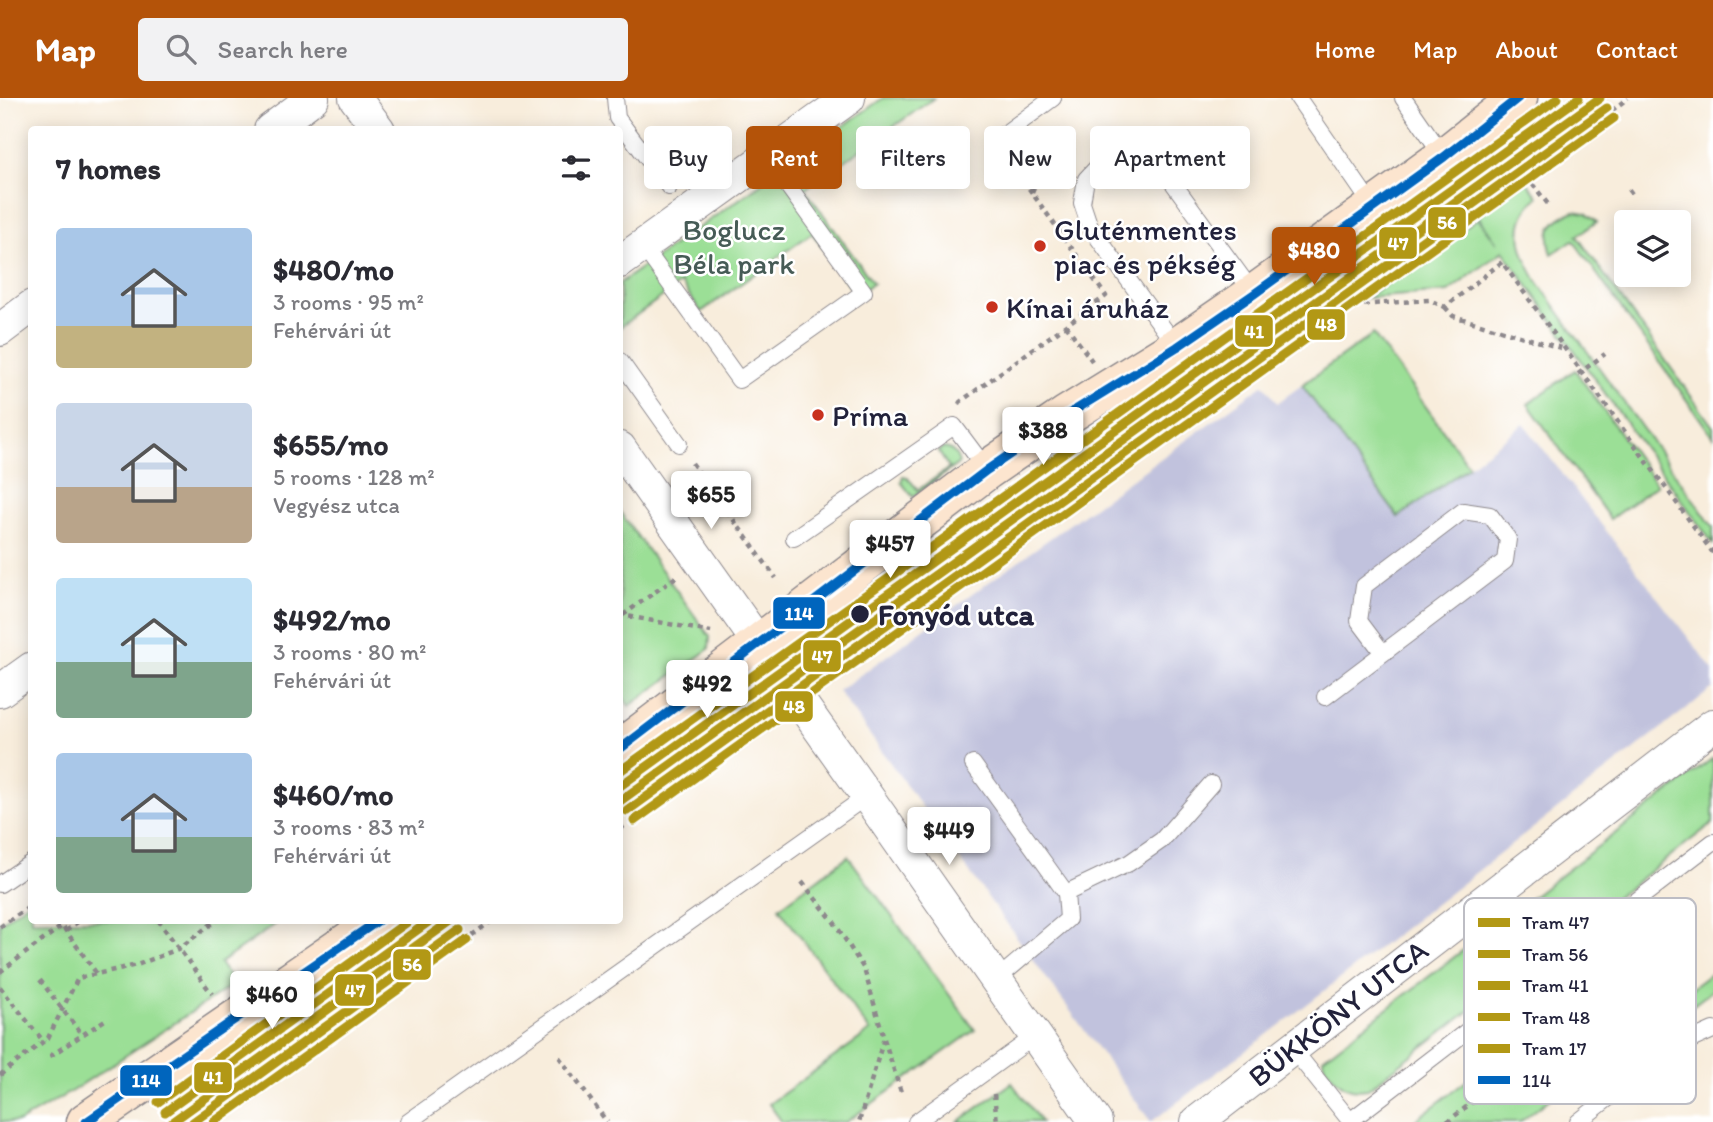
<!DOCTYPE html>
<meta charset="utf-8">
<style>
:root{--surface:#fff;--page:#f2f2f3;--text:#2b2b33;--muted:#7c7c81;--accent:#b45309}
body{margin:0;font-family:Itim,sans-serif;background:var(--page);color:var(--text);height:100vh;display:flex;flex-direction:column;font-size:26px;white-space:nowrap}
*{box-sizing:border-box;margin:0}
p{font-size:23px;color:var(--muted)}
.icon{flex:none;width:38px;height:38px;fill:none;stroke:currentColor;stroke-width:2;stroke-linecap:round;stroke-linejoin:round}
.map{position:relative;flex:1;overflow:hidden}
.panel{position:absolute;left:28px;top:28px;width:595px;height:798px;display:flex;flex-direction:column;background:var(--surface);border-radius:7px;box-shadow:0 4px 18px #0003}
.panel>*{flex:none}
.hud{position:absolute;left:644px;top:28px;width:665px;height:63px;display:flex;gap:14px}
.tools{position:absolute;left:1614px;top:112px;display:grid;gap:14px}
.tools a{display:grid;place-items:center;width:77px;height:77px;border-radius:7px;background:var(--surface);box-shadow:0 4px 18px #0003;font-size:35px}
.price{position:absolute;translate:-50% -60px;padding:0 16px;border-radius:7px;background:#fff;color:#222;font-size:23px;line-height:46px;filter:drop-shadow(0 2px 4px #0008)}
.price::after{content:'';position:absolute;left:50%;top:42px;width:21px;height:16px;margin-left:-10px;background:inherit;clip-path:polygon(0 0,100% 0,50% 100%)}
.price.active{background:var(--accent);color:#fff}
ul{padding:0;list-style:none}
li{display:flex;align-items:center;gap:21px;height:175px;padding:0 28px}
li span{display:grid;place-items:center;flex:none;width:196px;height:140px;border-radius:7px;color:#555}
li>.icon{margin-inline-start:auto}
span .icon{width:84px;height:84px;fill:#fffc;stroke-width:1}
li b{font-size:30px}
h2{display:flex;justify-content:space-between;align-items:center;height:84px;padding:0 28px;font-size:30px}
.pill{padding:0 24px;border-radius:7px;background:var(--surface);box-shadow:0 4px 18px #0003;font-size:24px;line-height:63px}
.pill.active{background:var(--accent);color:#fff}
header{display:flex;align-items:center;gap:42px;box-sizing:border-box;height:98px;padding:0 35px;background:var(--accent);color:#fff}
header strong{font-size:33px}
nav{display:flex;gap:38px;margin-inline-start:auto;font-size:24px}
.search{width:490px;height:63px;background:var(--page);display:flex;align-items:center;gap:18px;box-sizing:border-box;padding:0 24px;border-radius:7px;color:var(--muted);font-size:26px}
.map>svg:first-child{display:block}
</style>
<header>
<strong>Map</strong>
<div class="search"><svg class="icon" aria-label="search" viewBox="0 0 24 24"><circle cx="10" cy="10" r="6"/><path d="M15 15l6 6"/></svg>Search here</div>
<nav><a>Home</a><a>Map</a><a>About</a><a>Contact</a></nav>
</header>
<div class="map">
<svg width="1713" height="1024" viewBox="0 0 1713 1024">
<rect width="100%" height="100%" fill="#fff"/>
<filter id="ink" filterUnits="userSpaceOnUse"><feTurbulence type="fractalNoise" baseFrequency=".0143" numOctaves="2"/><feDisplacementMap in="SourceGraphic" scale="14" xChannelSelector="R" yChannelSelector="G"/><feConvolveMatrix kernelMatrix="1 2 1 2 8 2 1 2 1" color-interpolation-filters="sRGB"/></filter>
<filter id="wash" filterUnits="userSpaceOnUse"><feTurbulence type="fractalNoise" baseFrequency=".00686" numOctaves="4" result="noise"/><feDisplacementMap in="SourceGraphic" scale="28" xChannelSelector="R" yChannelSelector="G"/><feGaussianBlur stdDeviation="1.57" result="paint"/><feColorMatrix in="noise" values="0 0 0 0 0 0 0 0 0 0 0 0 0 0 0 0 0 1.4 0 .05"/><feComposite in="paint" operator="in"/></filter>
<g filter="url(#wash)">
<rect width="100%" height="100%" fill="#f8eddc"/>
<polygon fill="#c1c2dd" points="1373,236 1469,368 1524,326 1713,572 1713,590 1288,921 1151,1024 838,593 1264,286 1277,305"/>
<g fill="#9bdf96" stroke="#5e8068" stroke-width="2">
<polygon points="883,0 934,0 805,91 873,185 856,197 812,135 701,214 681,185 620,229 620,185"/>
<path d="M 1525,81 L 1538,99 C 1534,103 1529,107 1527,112 C 1512,136 1525,162 1537,183 L 1713,429 L 1713,446 L 1503,153 L 1448,194 L 1366,200 L 1478,120 L 1498,146 L 1478,118 Z"/>
<path d="M 1574,113 L 1586,115 L 1597,124 L 1577,138 L 1713,329 L 1713,339 L 1573,142 L 1552,156 C 1544,133 1552,122 1574,113 Z"/>
<polygon points="1373,236 1469,368 1398,419 1302,287"/>
<polygon points="1575,272 1657,387 1610,421 1528,306"/>
<path d="M 943,350 C 952,350 957,357 959,365 L 913,399 L 901,384 L 903,378 L 907,379 L 918,392 L 949,370 L 938,353 Z"/>
<polygon points="620,414 710,539 709,551 629,608 620,595"/>
<path d="M 1713,660 L 1713,725 L 1368,991 C 1350,994 1342,989 1331,976 C 1326,970 1323,968 1323,960 Z"/>
<polygon points="848,758 975,932 846,1024 782,1024 769,1006 870,933 779,810"/>
<polygon points="31,802 32,822 280,823 220,865 234,886 72,993 19,1024 0,1024 0,825"/>
<polygon points="1616,868 1649,911 1675,891 1681,898 1713,874 1713,892 1653,938 1635,935 1520,1024 1413,1024"/>
<polygon points="1012,985 1041,1024 958,1024"/>
</g>
</g>
<g filter="url(#ink)">
<g fill="none" stroke-linecap="round" stroke-linejoin="round">
<defs>
<g id="lane">
<polyline points="615,0 617,20 669,89"/>
<polyline points="1298,0 1374,110"/>
<polyline points="1403,0 1444,59"/>
<polyline points="995,43 1053,0"/>
<polyline points="642,147 739,282 864,194 767,59"/>
<polyline points="1177,249 1090,129 1082,105 1086,81 1102,64 1109,61 1122,56 1143,59 1165,74 1254,196"/>
<polyline points="620,263 679,346"/>
<polyline points="794,440 954,328 987,372"/>
<polyline points="1325,599 1505,463 1508,441 1490,417 1463,413 1364,488 1359,523 1383,555"/>
<polyline points="973,666 1066,795"/>
<polyline points="0,786 32,764"/>
<polyline points="996,882 1068,821 1066,795 1129,765 1162,742 1211,686"/>
<polyline points="1292,950 1351,1024"/>
<polyline points="1350,1023 1713,744"/>
<polyline points="408,1024 867,698"/>
<polyline points="916,1024 1035,938"/>
<polyline points="1578,1024 1662,958 1693,941 1713,932"/>
</g>
<g id="street">
<polyline points="355,0 379,32"/>
<polyline points="270,32 313,0"/>
<polyline points="620,164 849,0"/>
<polyline points="0,232 32,208"/>
<polyline points="620,350 867,698 1096,1024"/>
<polyline points="0,593 32,570"/>
<polyline points="1197,1024 1713,627"/>
</g>
<g id="secondary">
<polyline points="620,651 987,372 1067,317 1177,249 1254,196 1444,59 1518,0"/>
<polyline points="86,1024 380,822"/>
</g>
</defs>
<use href="#lane" stroke="#8d888c" stroke-width="18"/>
<use href="#street" stroke="#8d888c" stroke-width="34"/>
<use href="#secondary" stroke="#8d888c" stroke-width="41"/>
<g stroke="#8d888c" stroke-width="4.5" stroke-dasharray="5 5" stroke-linecap="butt">
<polyline points="701,41 712,57"/>
<polyline points="1526,78 1548,106"/>
<polyline points="1032,94 1047,58 1053,29"/>
<polyline points="1628,95 1633,91"/>
<polyline points="1681,169 1686,165"/>
<polyline points="1344,208 1429,202 1445,209 1502,164 1713,455"/>
<polyline points="1445,209 1453,218 1564,251"/>
<polyline points="1066,227 1092,263"/>
<polyline points="1578,276 1605,256"/>
<polyline points="959,306 960,304 1106,198 1007,60"/>
<polyline points="692,365 776,480"/>
<polyline points="623,517 676,479"/>
<polyline points="620,519 622,517 711,534"/>
<polyline points="847,559 1526,78 1628,0"/>
<polyline points="620,731 761,630 773,615"/>
<polyline points="802,784 834,824 864,871 884,940 859,1024"/>
<polyline points="58,822 97,876"/>
<polyline points="158,822 212,896"/>
<polyline points="0,829 32,807"/>
<polyline points="66,833 80,822"/>
<polyline points="1590,866 1650,942"/>
<polyline points="0,874 62,828"/>
<polyline points="40,882 82,937"/>
<polyline points="0,889 44,944"/>
<polyline points="884,941 901,994"/>
<polyline points="50,958 108,920"/>
<polyline points="559,959 607,1024"/>
<polyline points="0,977 48,940 78,880 137,867 178,851 217,822"/>
<polyline points="994,996 997,1024"/>
<polyline points="212,1024 493,822"/>
<polyline points="1447,1024 1612,895"/>
</g>
<use href="#lane" stroke="#fff" stroke-width="16"/>
<use href="#street" stroke="#fff" stroke-width="32"/>
<use href="#secondary" stroke="#fce5cf" stroke-width="38"/>
<defs>
<g id="bus-1">
<polyline points="620,651 987,372 1067,317 1177,249 1254,196 1444,59 1518,0"/>
<polyline points="86,1024 379,822"/>
</g>
</defs>
<use href="#bus-1" stroke="#fff" stroke-width="14"/>
<use href="#bus-1" stroke="#0065bd" stroke-width="9"/>
<defs>
<g id="tram-1">
<polyline points="620,703 1600,0"/>
<polyline points="172,1024 452,822"/>
</g>
<g id="tram-2">
<polyline points="627,713 1607,10"/>
<polyline points="193,1024 460,832"/>
</g>
<g id="tram-3">
<polyline points="620,688 1579,0"/>
<polyline points="165,1014 431,822"/>
</g>
<g id="tram-4">
<polyline points="634,723 1614,20"/>
<polyline points="214,1024 467,842"/>
</g>
<g id="tram-5">
<polyline points="620,673 1558,0"/>
<polyline points="158,1004 410,822"/>
</g>
</defs>
<use href="#tram-1" stroke="#fff" stroke-width="14"/>
<use href="#tram-2" stroke="#fff" stroke-width="14"/>
<use href="#tram-3" stroke="#fff" stroke-width="14"/>
<use href="#tram-4" stroke="#fff" stroke-width="14"/>
<use href="#tram-5" stroke="#fff" stroke-width="14"/>
<use href="#tram-1" stroke="#b29815" stroke-width="9"/>
<use href="#tram-2" stroke="#b29815" stroke-width="9"/>
<use href="#tram-3" stroke="#b29815" stroke-width="9"/>
<use href="#tram-4" stroke="#b29815" stroke-width="9"/>
<use href="#tram-5" stroke="#b29815" stroke-width="9"/>
</g>
</g>
<g fill="#c8321e" stroke="#fff" stroke-width="2.5">
<circle cx="1040" cy="148" r="7"/>
<circle cx="992" cy="209" r="7"/>
<circle cx="818" cy="317" r="7"/>
</g>
<circle fill="#22223b" stroke="#fff" stroke-width="2.5" cx="860" cy="516" r="10"/>
<g text-anchor="middle" dominant-baseline="central" stroke-width="5" stroke-linejoin="round" paint-order="stroke">
<g font-size="30" fill="#465b56" stroke="#fff">
<text x="734" y="131">Boglucz<tspan x="734" dy="34">Béla park</tspan></text>
</g>
<g font-size="30" fill="#22223b" stroke="#fff" text-anchor="start">
<text x="1054" y="131">Gluténmentes<tspan x="1054" dy="34">piac és pékség</tspan></text>
<text x="1006" y="209">Kínai áruház</text>
<text x="832" y="317">Príma</text>
</g>
<g font-size="30" font-weight="bold" fill="#22223b" stroke="#fff" text-anchor="start">
<text x="878" y="516">Fonyód utca</text>
</g>
<g font-size="30" fill="#22223b" stroke="#fff">
<text transform="translate(1338 915) rotate(-38)">BÜKKÖNY UTCA</text>
</g>
</g>
<rect x="1464" y="800" width="232" height="206" rx="10" fill="#fff" stroke="#bdbdc4" stroke-width="2"/>
<rect x="1478" y="820" width="32" height="9" fill="#b29815"/>
<rect x="1478" y="852" width="32" height="8" fill="#b29815"/>
<rect x="1478" y="883" width="32" height="9" fill="#b29815"/>
<rect x="1478" y="915" width="32" height="8" fill="#b29815"/>
<rect x="1478" y="946" width="32" height="9" fill="#b29815"/>
<rect x="1478" y="978" width="32" height="8" fill="#0065bd"/>
<g font-size="19" fill="#22223b">
<text x="1522" y="831">Tram 47</text>
<text x="1522" y="863">Tram 56</text>
<text x="1522" y="894">Tram 41</text>
<text x="1522" y="926">Tram 48</text>
<text x="1522" y="957">Tram 17</text>
<text x="1522" y="989">114</text>
</g>
<g stroke="#fff" stroke-width="2.5">
<rect x="1427" y="108" width="40" height="33" rx="7" fill="#b29815"/>
<rect x="1378" y="128" width="40" height="34" rx="7" fill="#b29815"/>
<rect x="1306" y="210" width="40" height="33" rx="7" fill="#b29815"/>
<rect x="1234" y="216" width="40" height="34" rx="7" fill="#b29815"/>
<rect x="772" y="498" width="54" height="34" rx="7" fill="#0065bd"/>
<rect x="802" y="541" width="40" height="34" rx="7" fill="#b29815"/>
<rect x="774" y="592" width="40" height="33" rx="7" fill="#b29815"/>
<rect x="392" y="850" width="40" height="33" rx="7" fill="#b29815"/>
<rect x="334" y="875" width="41" height="34" rx="7" fill="#b29815"/>
<rect x="193" y="963" width="40" height="33" rx="7" fill="#b29815"/>
<rect x="119" y="966" width="54" height="33" rx="7" fill="#0065bd"/>
</g>
<g font-size="19" text-anchor="middle" font-weight="bold" fill="#fff">
<text x="1447" y="131">56</text>
<text x="1398" y="152">47</text>
<text x="1326" y="233">48</text>
<text x="1254" y="240">41</text>
<text x="799" y="522">114</text>
<text x="822" y="565">47</text>
<text x="794" y="615">48</text>
<text x="412" y="873">56</text>
<text x="355" y="899">47</text>
<text x="213" y="986">41</text>
<text x="146" y="989">114</text>
</g>
</svg>
<div class="tools">
<a><svg class="icon" aria-label="layers" viewBox="0 0 24 24"><path d="M12 4l9 5-9 5-9-5zM3 14l9 5 9-5"/></svg></a>
</div>
<b class="price active" style="left:1314px;top:189px">$480</b>
<b class="price" style="left:1043px;top:369px">$388</b>
<b class="price" style="left:711px;top:433px">$655</b>
<b class="price" style="left:890px;top:482px">$457</b>
<b class="price" style="left:707px;top:622px">$492</b>
<b class="price" style="left:949px;top:769px">$449</b>
<b class="price" style="left:272px;top:933px">$460</b>
<div class="hud">
<a class="pill">Buy</a>
<a class="pill active">Rent</a>
<a class="pill">Filters</a>
<a class="pill">New</a>
<a class="pill">Apartment</a>
</div>
<section class="panel">
<h2>7 homes<svg class="icon" aria-label="filters" viewBox="0 0 24 24"><path d="M4 7h16M4 17h16"/><circle cx="9" cy="7" r="2"/><circle cx="15" cy="17" r="2"/></svg></h2>
<ul>
<li><span style="background:linear-gradient(#a9c7e8 70%,#c2b280 0)"><svg class="icon" aria-label="home" viewBox="0 0 24 24"><path d="M3 11l9-7 9 7M6 9v11h12V9"/></svg></span><div><b>$480/mo</b><p>3 rooms · 95 m²</p><p>Fehérvári út</p></div></li>
<li><span style="background:linear-gradient(#c9d6e8 60%,#b9a48a 0)"><svg class="icon" aria-label="home" viewBox="0 0 24 24"><path d="M3 11l9-7 9 7M6 9v11h12V9"/></svg></span><div><b>$655/mo</b><p>5 rooms · 128 m²</p><p>Vegyész utca</p></div></li>
<li><span style="background:linear-gradient(#bfe0f5 60%,#7fa58c 0)"><svg class="icon" aria-label="home" viewBox="0 0 24 24"><path d="M3 11l9-7 9 7M6 9v11h12V9"/></svg></span><div><b>$492/mo</b><p>3 rooms · 80 m²</p><p>Fehérvári út</p></div></li>
<li><span style="background:linear-gradient(#a9c7e8 60%,#7fa58c 0)"><svg class="icon" aria-label="home" viewBox="0 0 24 24"><path d="M3 11l9-7 9 7M6 9v11h12V9"/></svg></span><div><b>$460/mo</b><p>3 rooms · 83 m²</p><p>Fehérvári út</p></div></li>
</ul>
</section>
</div>
